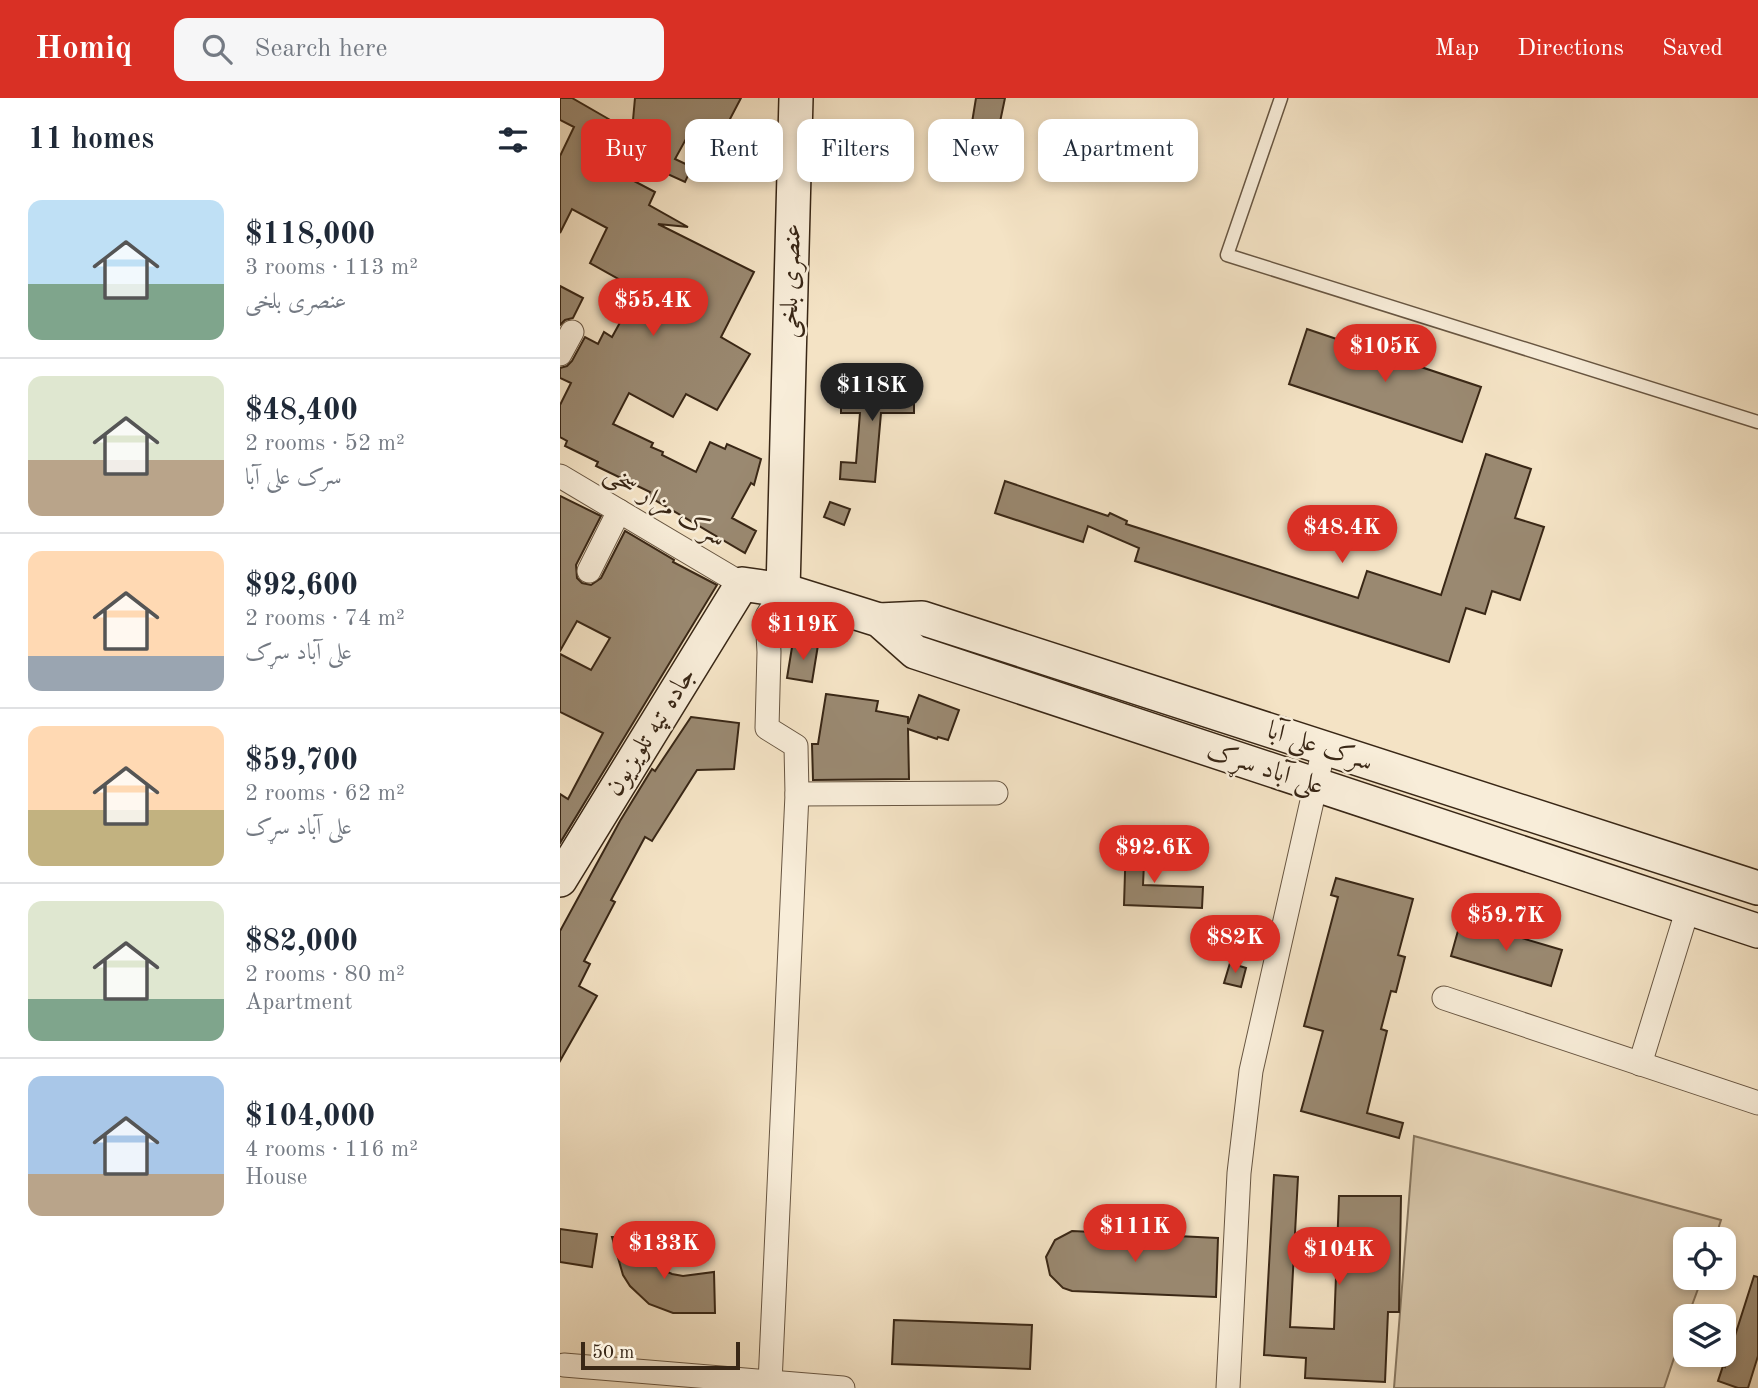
<!DOCTYPE html>
<meta charset="utf-8">
<style>
:root{--surface:#fff;--page:#f6f6f7;--text:#1f2937;--muted:#747a83;--line:#e0e1e3;--accent:#d93025}
body{margin:0;font-family:"Old Standard TT",Amiri,serif;background:var(--page);color:var(--text);height:100vh;display:flex;flex-direction:column;font-size:26px;white-space:nowrap}
*{box-sizing:border-box;margin:0}
p{font-size:23px;color:var(--muted)}
.icon{flex:none;width:38px;height:38px;fill:none;stroke:currentColor;stroke-width:2;stroke-linecap:round;stroke-linejoin:round}
.map{position:relative;flex:1;overflow:hidden}
.side{display:flex;flex-direction:column;background:var(--surface);width:560px}
.side>*{flex:none}
.hud{position:absolute;left:21px;top:21px;width:665px;height:63px;display:flex;gap:14px}
.controls{position:absolute;left:1113px;top:1129px;display:grid;gap:14px}
.controls a{display:grid;place-items:center;width:63px;height:63px;border-radius:14px;background:var(--surface);box-shadow:0 4px 10px #0003;font-size:35px}
.scale{position:absolute;left:21px;bottom:18px;width:159px;box-sizing:border-box;padding-left:7px;border:4px solid #392716;border-top:0;font-size:19px;line-height:24px;white-space:nowrap;color:#392716;-webkit-text-stroke:5px #f8edd9;paint-order:stroke}
.price{position:absolute;translate:-50% -60px;padding:0 16px;border-radius:24px;background:var(--accent);color:#fff;font-size:23px;line-height:46px;filter:drop-shadow(0 2px 4px #0008)}
.price::after{content:'';position:absolute;left:50%;top:42px;width:21px;height:16px;margin-left:-10px;background:inherit;clip-path:polygon(0 0,100% 0,50% 100%)}
.price.on{background:#222;color:#fff}
ul{padding:0;list-style:none}
li{display:flex;align-items:center;gap:21px;height:175px;padding:0 28px}
li+li{border-top:2px solid var(--line)}
li span{display:grid;place-items:center;flex:none;width:196px;height:140px;border-radius:14px;color:#555}
li>.icon{margin-inline-start:auto}
span .icon{width:84px;height:84px;fill:#fffc;stroke-width:1}
li b{font-size:30px}
h2{display:flex;justify-content:space-between;align-items:center;height:84px;padding:0 28px;font-size:30px}
.pill{padding:0 24px;border-radius:14px;background:var(--surface);box-shadow:0 4px 10px #0003;font-size:24px;line-height:63px}
.pill.on{background:var(--accent);color:#fff}
header{display:flex;align-items:center;gap:42px;box-sizing:border-box;height:98px;padding:0 35px;background:var(--accent);color:#fff}
header strong{font-size:33px}
nav{display:flex;gap:38px;margin-inline-start:auto;font-size:24px}
.search{width:490px;height:63px;background:var(--page);display:flex;align-items:center;gap:18px;box-sizing:border-box;padding:0 24px;border-radius:14px;color:var(--muted);font-size:26px}
main{display:flex;flex:1;min-height:0}
.map>svg:first-child{display:block}
</style>
<header>
<strong>Homiq</strong>
<div class="search"><svg class="icon" aria-label="search" viewBox="0 0 24 24"><circle cx="10" cy="10" r="6"/><path d="M15 15l6 6"/></svg>Search here</div>
<nav><a>Map</a><a>Directions</a><a>Saved</a></nav>
</header>
<main>
<section class="side">
<h2>11 homes<svg class="icon" aria-label="filters" viewBox="0 0 24 24"><path d="M4 7h16M4 17h16"/><circle cx="9" cy="7" r="2"/><circle cx="15" cy="17" r="2"/></svg></h2>
<ul>
<li><span style="background:linear-gradient(#bfe0f5 60%,#7fa58c 0)"><svg class="icon" aria-label="home" viewBox="0 0 24 24"><path d="M3 11l9-7 9 7M6 9v11h12V9"/></svg></span><div><b>$118,000</b><p>3 rooms · 113 m²</p><p>عنصری بلخی</p></div></li>
<li><span style="background:linear-gradient(#dfe7d0 60%,#b9a48a 0)"><svg class="icon" aria-label="home" viewBox="0 0 24 24"><path d="M3 11l9-7 9 7M6 9v11h12V9"/></svg></span><div><b>$48,400</b><p>2 rooms · 52 m²</p><p>سرک علی آبا</p></div></li>
<li><span style="background:linear-gradient(#ffd9b3 75%,#9aa5b1 0)"><svg class="icon" aria-label="home" viewBox="0 0 24 24"><path d="M3 11l9-7 9 7M6 9v11h12V9"/></svg></span><div><b>$92,600</b><p>2 rooms · 74 m²</p><p>علی آباد سړک</p></div></li>
<li><span style="background:linear-gradient(#ffd9b3 60%,#c2b280 0)"><svg class="icon" aria-label="home" viewBox="0 0 24 24"><path d="M3 11l9-7 9 7M6 9v11h12V9"/></svg></span><div><b>$59,700</b><p>2 rooms · 62 m²</p><p>علی آباد سړک</p></div></li>
<li><span style="background:linear-gradient(#dfe7d0 70%,#7fa58c 0)"><svg class="icon" aria-label="home" viewBox="0 0 24 24"><path d="M3 11l9-7 9 7M6 9v11h12V9"/></svg></span><div><b>$82,000</b><p>2 rooms · 80 m²</p><p>Apartment</p></div></li>
<li><span style="background:linear-gradient(#a9c7e8 70%,#b9a48a 0)"><svg class="icon" aria-label="home" viewBox="0 0 24 24"><path d="M3 11l9-7 9 7M6 9v11h12V9"/></svg></span><div><b>$104,000</b><p>4 rooms · 116 m²</p><p>House</p></div></li>
</ul>
</section>
<div class="map">
<svg width="1198" height="1290" viewBox="0 0 1198 1290">
<rect width="100%" height="100%" fill="#f4e3c5"/>
<filter id="stains"><feTurbulence type="fractalNoise" baseFrequency=".00286" numOctaves="4"/><feColorMatrix values="0 0 0 0 .2 0 0 0 0 .09 0 0 0 0 .02 0 0 0 .5 -.17"/></filter>
<radialGradient id="worn" r=".72"><stop offset=".6" stop-color="#630" stop-opacity="0"/><stop offset="1" stop-color="#630" stop-opacity=".3"/></radialGradient>
<polygon fill="#d4c3a7" stroke="#86755e" stroke-width="2" points="854,1038 1161,1122 1155,1141 1125,1141 1125,1180 1142,1180 1128,1218 1125,1218 1125,1227 1104,1290 834,1290"/>
<g fill="#9a8971" stroke="#392716" stroke-width="2">
<polygon points="0,0 12,0 59,27 38,64 95,94 89,107 128,129 98,126 194,174 161,239 190,256 157,312 126,296 113,319 69,295 53,326 93,345 91,349 103,354 102,357 136,374 150,344 165,351 167,346 201,361 194,387 191,385 172,420 196,433 185,455 88,398 90,394 36,368 38,364 5,348 7,343 0,339 0,307 11,285 0,280 0,270 7,268 12,263 25,239 38,246 44,234 52,239 78,192 30,165 47,130 12,111 0,135 0,58 14,29 0,22"/>
<polygon points="75,0 181,0 158,44 132,30 115,61 132,69 125,84 92,69 102,48 90,42 99,25 73,22"/>
<polygon points="416,0 445,0 440,24 438,24 433,53 408,49"/>
<polygon points="0,188 23,200 13,220 5,222 0,227"/>
<polygon points="747,231 818,255 822,243 853,253 849,265 921,289 902,344 729,286"/>
<polygon points="281,287 354,288 354,315 321,315 315,384 280,381 281,364 296,365 300,315 281,315"/>
<polygon points="926,356 971,371 955,420 984,429 960,502 932,493 925,516 906,510 889,564 575,463 579,450 528,428 523,444 435,415 445,383 548,418 550,415 567,423 566,426 798,500 807,473 881,497"/>
<polygon points="0,398 41,418 16,467 17,480 22,485 31,487 41,480 65,433 114,462 113,464 157,487 0,745 0,696 8,701 43,635 0,614 0,556 31,572 50,540 17,523 0,553"/>
<polygon points="270,404 290,411 284,427 264,419"/>
<polygon points="233,543 258,547 252,584 227,580"/>
<polygon points="266,596 318,603 316,613 348,619 348,626 359,597 399,612 388,642 378,639 377,641 348,631 349,681 253,682 252,646 258,646"/>
<polygon points="131,619 179,625 174,671 137,672 92,743 85,739 51,802 55,804 24,863 30,866 19,888 37,898 0,963 0,833 60,723 92,671 95,673"/>
<polygon points="566,742 585,743 583,787 643,789 642,810 564,807"/>
<polygon points="776,780 853,801 838,857 845,859 836,894 831,893 821,931 827,933 807,1015 843,1025 839,1040 741,1013 763,933 744,928 778,799 771,797"/>
<polygon points="901,822 1002,852 991,888 891,858"/>
<polygon points="670,865 686,870 681,889 664,885"/>
<polygon points="714,1077 738,1079 730,1229 774,1231 779,1098 841,1098 839,1214 828,1214 825,1284 745,1280 746,1260 704,1257"/>
<polygon points="0,1131 37,1136 32,1169 0,1164"/>
<polygon points="512,1133 658,1140 656,1199 512,1193 503,1190 490,1177 486,1159 495,1142"/>
<polygon points="52,1139 83,1139 93,1163 101,1171 112,1176 123,1178 154,1174 155,1215 113,1215 89,1206 70,1188 63,1177"/>
<polygon points="1194,1178 1198,1179 1198,1258 1188,1290 1178,1290 1158,1283 1163,1268 1165,1269"/>
<polygon points="334,1222 472,1227 470,1271 332,1266"/>
</g>
<g fill="none" stroke-linecap="round" stroke-linejoin="round">
<defs>
<polyline id="lane" points="721,0 667,157 1198,324"/>
<g id="street">
<polyline points="0,256 12,234"/>
<polyline points="0,378 182,486"/>
<polyline points="29,473 59,413"/>
<polyline points="237,696 436,695"/>
<polyline points="884,900 1198,1005"/>
<polyline points="1080,966 1128,810"/>
<polyline points="4,1267 283,1290"/>
<polyline points="205,1290 210,1285 237,696 236,648 207,630 209,554 207,518 223,492"/>
<polyline points="668,1290 679,1075 691,973 764,650"/>
</g>
<g id="secondary">
<polyline points="223,492 236,0"/>
<polyline points="319,522 362,520 1198,790"/>
<polyline points="0,782 182,486 223,492 319,522 355,554 1198,833"/>
</g>
</defs>
<use href="#lane" stroke="#685642" stroke-width="15"/>
<use href="#street" stroke="#685642" stroke-width="25"/>
<use href="#secondary" stroke="#392716" stroke-width="36"/>
<use href="#lane" stroke="#f8edd9" stroke-width="12"/>
<use href="#street" stroke="#f8edd9" stroke-width="23"/>
<use href="#secondary" stroke="#f8edd9" stroke-width="33"/>
</g>
<g text-anchor="middle" dominant-baseline="central" stroke-width="5" stroke-linejoin="round" paint-order="stroke">
<g font-size="26" fill="#392716" stroke="#f8edd9">
<text transform="translate(231 183) rotate(-88)">عنصری بلخی</text>
<text transform="translate(105 408) rotate(31)">سرک مزار سخی</text>
<text transform="translate(91 634) rotate(-58)">جاده تپه تلویزیون</text>
<text transform="translate(760 649) rotate(18)">سرک علی آبا</text>
<text transform="translate(705 671) rotate(18)">علی آباد سړک</text>
</g>
</g>
<rect width="100%" height="100%" filter="url(#stains)"/>
<rect width="100%" height="100%" fill="url(#worn)"/>
</svg>
<div class="controls">
<a><svg class="icon" aria-label="locate" viewBox="0 0 24 24"><circle cx="12" cy="12" r="6"/><path d="M12 2v4M12 18v4M2 12h4M18 12h4"/></svg></a>
<a><svg class="icon" aria-label="layers" viewBox="0 0 24 24"><path d="M12 4l9 5-9 5-9-5zM3 14l9 5 9-5"/></svg></a>
</div>
<div class="scale">50 m</div>
<b class="price" style="left:93px;top:240px">$55.4K</b>
<b class="price" style="left:825px;top:286px">$105K</b>
<b class="price on" style="left:312px;top:325px">$118K</b>
<b class="price" style="left:782px;top:467px">$48.4K</b>
<b class="price" style="left:243px;top:564px">$119K</b>
<b class="price" style="left:594px;top:787px">$92.6K</b>
<b class="price" style="left:946px;top:855px">$59.7K</b>
<b class="price" style="left:675px;top:877px">$82K</b>
<b class="price" style="left:575px;top:1166px">$111K</b>
<b class="price" style="left:104px;top:1183px">$133K</b>
<b class="price" style="left:779px;top:1189px">$104K</b>
<div class="hud">
<a class="pill on">Buy</a>
<a class="pill">Rent</a>
<a class="pill">Filters</a>
<a class="pill">New</a>
<a class="pill">Apartment</a>
</div>
</div>
</main>
